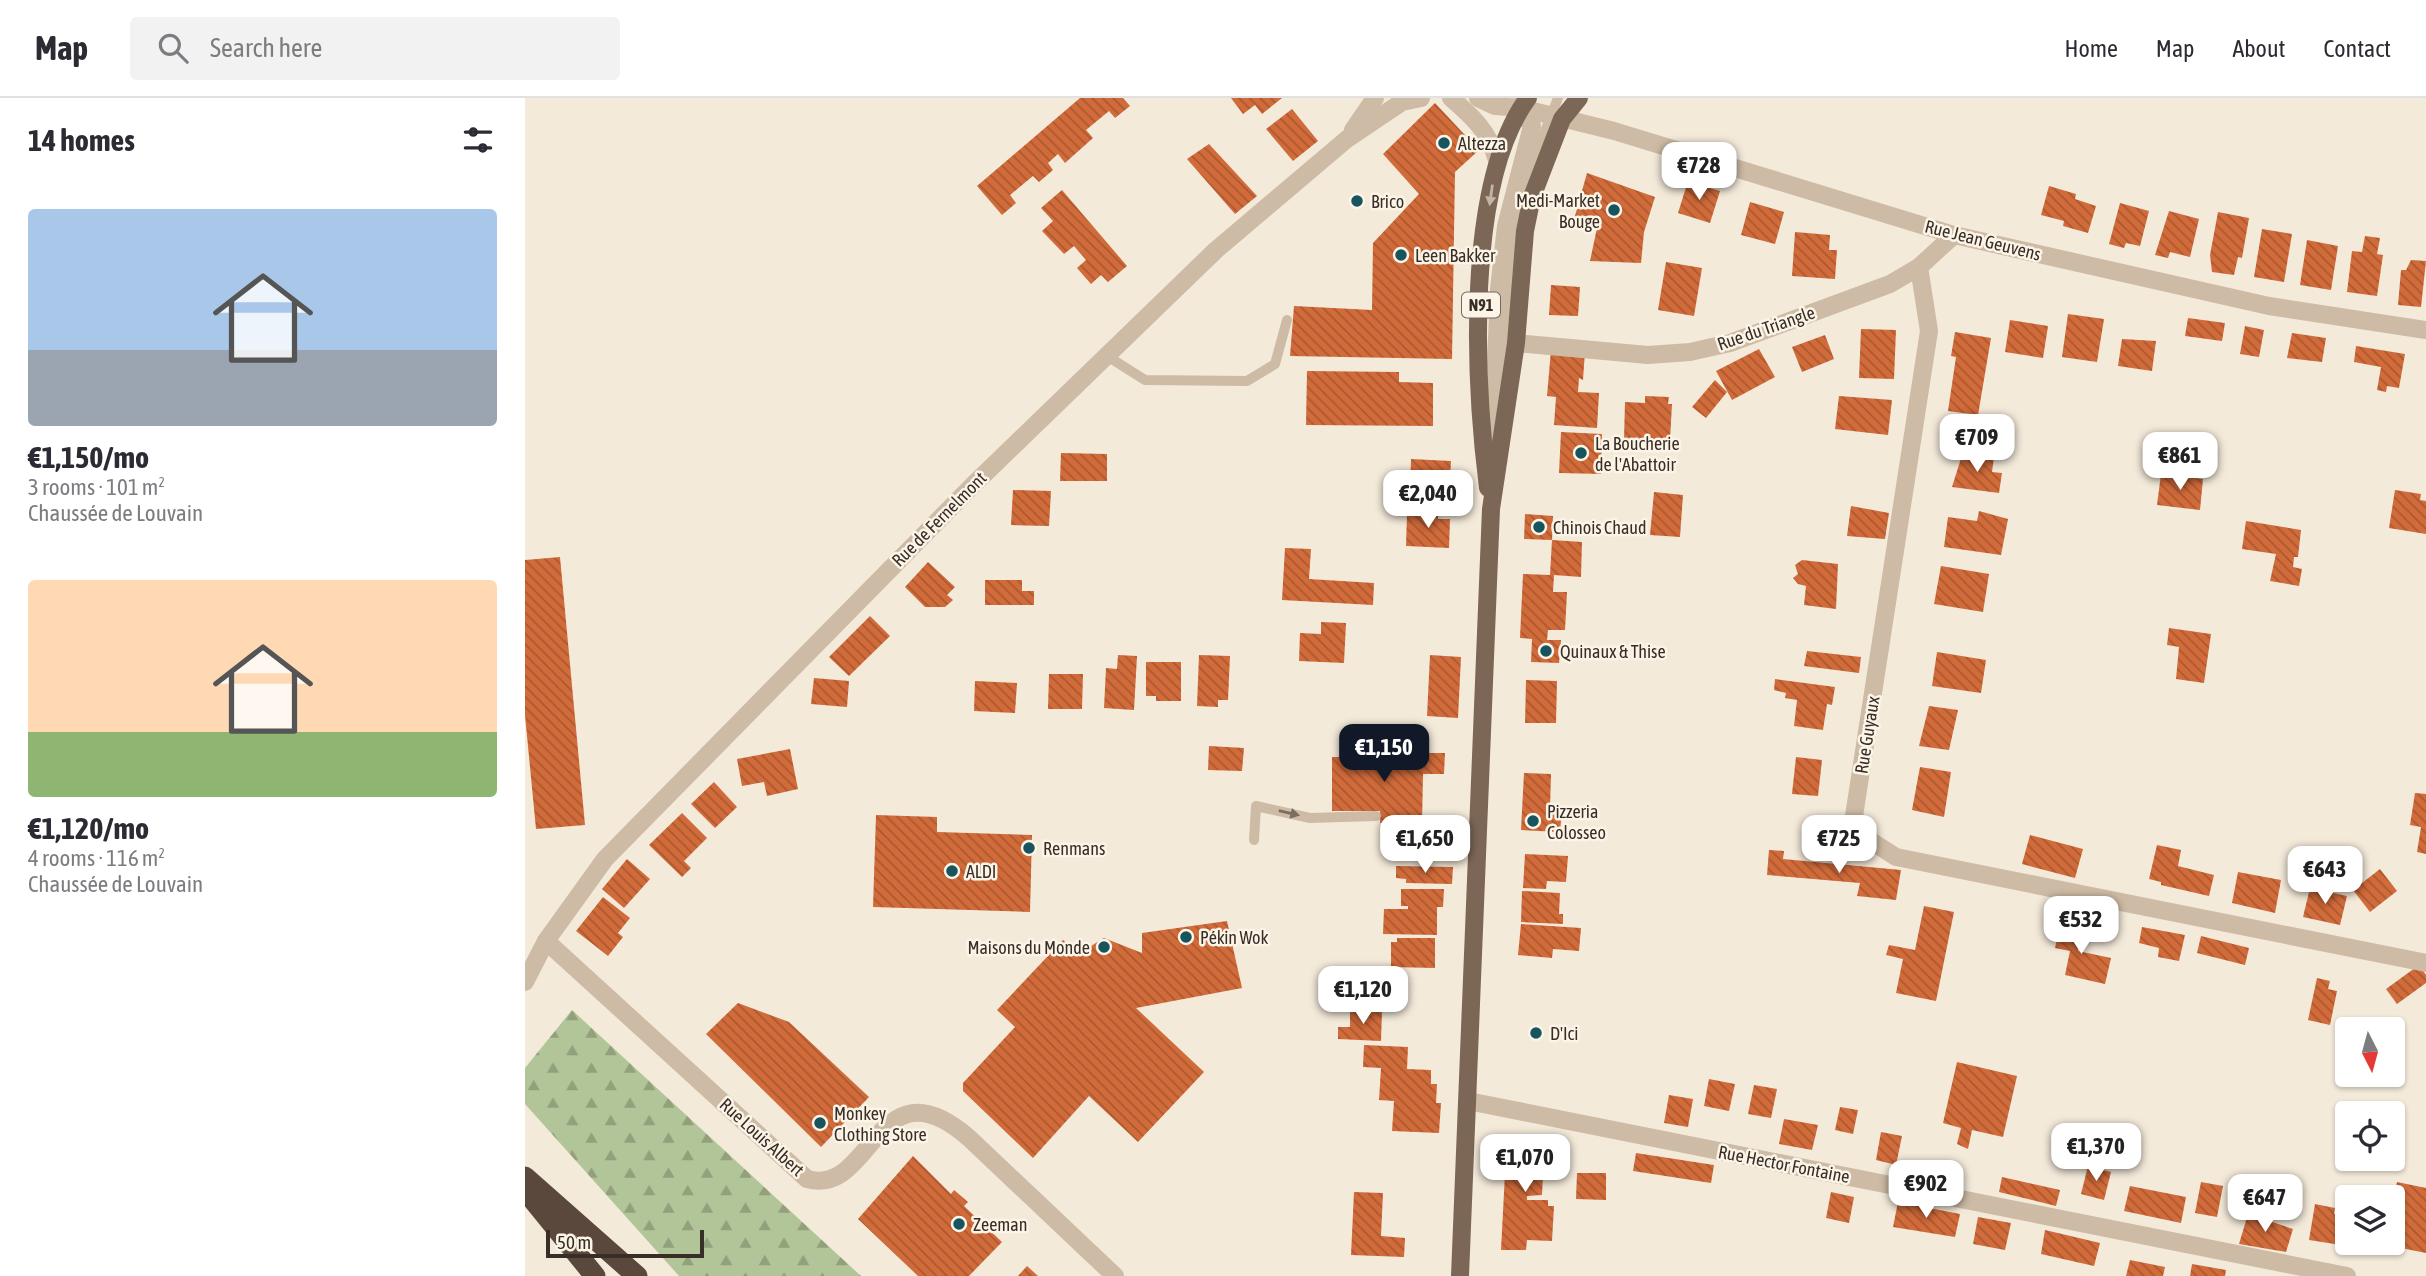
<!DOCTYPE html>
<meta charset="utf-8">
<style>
:root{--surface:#fff;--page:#f2f2f3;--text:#2b2b33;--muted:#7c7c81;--line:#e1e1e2;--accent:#111827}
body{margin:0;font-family:"Asap Condensed",sans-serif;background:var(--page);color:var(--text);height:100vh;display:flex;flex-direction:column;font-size:26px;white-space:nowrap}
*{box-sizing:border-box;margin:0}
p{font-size:23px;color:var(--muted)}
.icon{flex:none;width:38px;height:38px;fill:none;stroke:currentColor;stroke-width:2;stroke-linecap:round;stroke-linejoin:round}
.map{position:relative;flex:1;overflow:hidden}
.sheet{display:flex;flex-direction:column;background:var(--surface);width:525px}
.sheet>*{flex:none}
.needle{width:46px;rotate:174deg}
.controls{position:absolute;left:1810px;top:919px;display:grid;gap:14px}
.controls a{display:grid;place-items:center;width:70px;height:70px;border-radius:7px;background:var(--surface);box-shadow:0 2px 5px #0004;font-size:35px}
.scale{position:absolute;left:21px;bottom:18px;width:158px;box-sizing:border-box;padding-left:7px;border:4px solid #382e27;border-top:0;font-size:19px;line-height:24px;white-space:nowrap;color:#382e27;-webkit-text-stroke:5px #fbf4e7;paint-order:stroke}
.price{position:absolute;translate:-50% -60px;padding:0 16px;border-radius:14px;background:#fff;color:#222;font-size:23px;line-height:46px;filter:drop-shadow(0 2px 4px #0008)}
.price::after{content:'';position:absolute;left:50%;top:42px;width:21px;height:16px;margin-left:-10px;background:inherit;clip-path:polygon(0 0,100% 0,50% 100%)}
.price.current{background:var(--accent);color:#fff}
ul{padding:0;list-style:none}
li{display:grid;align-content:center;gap:14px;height:371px;padding:0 28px}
li span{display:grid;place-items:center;height:217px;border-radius:7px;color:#555}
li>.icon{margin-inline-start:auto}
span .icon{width:126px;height:126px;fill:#fffc;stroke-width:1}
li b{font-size:30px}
h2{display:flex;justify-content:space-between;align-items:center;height:84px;padding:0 28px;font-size:30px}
header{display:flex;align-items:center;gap:42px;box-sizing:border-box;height:98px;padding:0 35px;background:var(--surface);border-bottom:2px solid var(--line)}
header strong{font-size:33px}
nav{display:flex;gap:38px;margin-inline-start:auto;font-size:24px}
.search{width:490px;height:63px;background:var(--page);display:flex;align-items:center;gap:18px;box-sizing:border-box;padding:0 24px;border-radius:7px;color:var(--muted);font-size:26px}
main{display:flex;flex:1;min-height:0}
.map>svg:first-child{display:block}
</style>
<header>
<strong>Map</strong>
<div class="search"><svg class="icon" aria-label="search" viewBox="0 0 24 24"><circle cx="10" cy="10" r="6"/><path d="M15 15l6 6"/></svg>Search here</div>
<nav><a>Home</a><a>Map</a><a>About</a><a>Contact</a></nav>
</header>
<main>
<section class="sheet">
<h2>14 homes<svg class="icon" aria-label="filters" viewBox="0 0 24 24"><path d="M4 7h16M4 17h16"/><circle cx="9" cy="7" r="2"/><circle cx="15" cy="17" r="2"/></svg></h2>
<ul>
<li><span style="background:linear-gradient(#a9c7e8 65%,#9aa5b1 0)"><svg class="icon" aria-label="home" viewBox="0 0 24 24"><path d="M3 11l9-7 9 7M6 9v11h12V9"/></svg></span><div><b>€1,150/mo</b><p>3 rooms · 101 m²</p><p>Chaussée de Louvain</p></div></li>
<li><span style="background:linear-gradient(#ffd9b3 70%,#8fb573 0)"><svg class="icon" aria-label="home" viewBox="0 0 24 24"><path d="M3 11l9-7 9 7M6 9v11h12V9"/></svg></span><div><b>€1,120/mo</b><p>4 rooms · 116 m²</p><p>Chaussée de Louvain</p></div></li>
</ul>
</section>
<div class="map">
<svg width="1901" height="1178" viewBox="0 0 1901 1178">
<defs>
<pattern id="forest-firs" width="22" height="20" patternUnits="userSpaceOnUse" patternTransform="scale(1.75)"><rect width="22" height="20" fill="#b2c598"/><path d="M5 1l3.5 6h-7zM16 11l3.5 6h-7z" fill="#92a07c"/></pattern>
<pattern id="building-back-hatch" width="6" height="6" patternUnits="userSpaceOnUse" patternTransform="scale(1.75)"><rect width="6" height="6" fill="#d26b3a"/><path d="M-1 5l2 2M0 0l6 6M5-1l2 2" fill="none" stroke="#ab5831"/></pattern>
</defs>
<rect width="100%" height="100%" fill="#f4eada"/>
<polygon fill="url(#forest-firs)" points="47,912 336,1178 154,1178 0,1006 0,970"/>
<g fill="url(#building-back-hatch)">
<polygon points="555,0 598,0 605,8 590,20 584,13 561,32 568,40 540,65 533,56 523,65 528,72 514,84 508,78 485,97 491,105 477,117 452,88"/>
<polygon points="706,0 757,0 737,16 730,7 718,16"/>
<polygon points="910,5 954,52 930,74 927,261 765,258 769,208 847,212 848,145 894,96 858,56"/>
<polygon points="767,11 793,43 768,63 741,31"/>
<polygon points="684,46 732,98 710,116 662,61"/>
<polygon points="1062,75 1130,99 1119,134 1116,165 1065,163 1072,130 1048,125"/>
<polygon points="1163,83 1195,93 1185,125 1153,115"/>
<polygon points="1524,88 1551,96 1550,101 1571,108 1563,135 1538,128 1539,123 1516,117"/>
<polygon points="537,92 602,168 583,184 576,177 566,186 552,170 561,162 549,148 539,156 517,133 528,123 516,110"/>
<polygon points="1225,104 1259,114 1250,146 1216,137"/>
<polygon points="1595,105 1624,113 1615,148 1601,145 1599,150 1584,146"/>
<polygon points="1644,113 1674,121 1665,159 1645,154 1643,160 1630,157"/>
<polygon points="1693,114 1724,120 1717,160 1713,159 1709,177 1687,174 1685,157"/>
<polygon points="1737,131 1767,136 1759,184 1729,179"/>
<polygon points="1270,134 1305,137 1304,152 1312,152 1310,181 1267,178"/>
<polygon points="1840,138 1855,140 1852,156 1858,157 1852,198 1822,194 1827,153 1837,154"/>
<polygon points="1782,142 1813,148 1806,192 1775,187"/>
<polygon points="1886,162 1901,163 1896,209 1873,207 1876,172 1881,172"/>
<polygon points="1141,164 1177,170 1169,218 1133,212"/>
<polygon points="1026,187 1055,189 1053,218 1024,217"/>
<polygon points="1543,216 1579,221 1572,264 1537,259"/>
<polygon points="1663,220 1700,225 1697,243 1660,238"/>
<polygon points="1485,222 1523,228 1518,260 1480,254"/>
<polygon points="1720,228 1739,232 1734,259 1715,256"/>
<polygon points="1336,231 1371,232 1369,281 1334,280"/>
<polygon points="1430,234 1466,240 1453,317 1423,313 1431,259 1426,258"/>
<polygon points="1767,235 1801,240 1797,264 1762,260"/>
<polygon points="1300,237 1309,261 1277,274 1267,249"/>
<polygon points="1597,241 1631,243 1627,273 1593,268"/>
<polygon points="1831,248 1880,256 1874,290 1862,288 1861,294 1852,292 1856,269 1829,264"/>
<polygon points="1234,251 1250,279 1207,302 1191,273"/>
<polygon points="1026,252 1060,253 1058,282 1054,280 1053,294 1074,295 1072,330 1029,327 1031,299 1022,298"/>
<polygon points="782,273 874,274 874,284 908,285 908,328 781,327"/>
<polygon points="1190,282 1202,294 1181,320 1167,309"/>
<polygon points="1120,298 1144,299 1143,306 1147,306 1145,342 1099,341 1100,304 1120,305"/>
<polygon points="1314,298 1367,302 1363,337 1310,331"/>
<polygon points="1036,334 1077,336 1076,376 1034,375"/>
<polygon points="1438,354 1469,359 1467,374 1477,375 1474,395 1427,389"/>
<polygon points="536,355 582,356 582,383 535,383"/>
<polygon points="886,361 926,363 924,398 885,397"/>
<polygon points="1636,376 1678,381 1675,412 1632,407"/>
<polygon points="488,392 526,393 524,428 486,427"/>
<polygon points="1870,392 1896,396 1895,402 1901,403 1901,436 1864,430"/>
<polygon points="1129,394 1158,397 1155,439 1125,437"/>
<polygon points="1326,408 1364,415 1360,441 1322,438"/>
<polygon points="894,412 913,412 913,421 925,421 924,450 881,448 882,417 894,418"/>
<polygon points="1454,413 1483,421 1476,457 1419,449 1423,419 1452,423"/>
<polygon points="1000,416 1028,418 1027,442 1057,444 1056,479 1029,477 1028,494 1042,494 1040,532 1023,532 1022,542 1036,542 1034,565 1006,564 1007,541 995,540 998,476 1025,477 1027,442 999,441"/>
<polygon points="1721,423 1776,432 1773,459 1769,459 1768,469 1777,471 1774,488 1745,483 1751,456 1717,451"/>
<polygon points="760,450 786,451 784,481 849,485 848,507 757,502"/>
<polygon points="35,459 60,727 11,731 0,617 0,462"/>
<polygon points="1277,462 1313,466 1311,511 1279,507 1281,488 1273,486 1268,480 1273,476 1270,467"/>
<polygon points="403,464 430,489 422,497 428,502 420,509 400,509 380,489"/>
<polygon points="1416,468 1464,476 1458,514 1409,506"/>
<polygon points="460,482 497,482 497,493 509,493 509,507 460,507"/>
<polygon points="345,518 365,538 324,578 304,559"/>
<polygon points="796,524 821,525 819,565 774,563 775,535 796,536"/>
<polygon points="1644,530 1686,536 1679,585 1651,581 1654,549 1642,547"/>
<polygon points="1282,553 1336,559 1334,575 1279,568"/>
<polygon points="1412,554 1461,562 1456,595 1407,588"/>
<polygon points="593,557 612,558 609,612 579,610 581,570 592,571"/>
<polygon points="674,557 705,558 703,602 693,602 693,609 672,608"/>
<polygon points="905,557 936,559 933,620 902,618"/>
<polygon points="621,564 656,564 656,603 631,603 631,598 621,598"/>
<polygon points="524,576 558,576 557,611 523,611"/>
<polygon points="289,580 324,583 322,609 286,606"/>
<polygon points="1250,581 1310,589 1307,607 1302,606 1298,632 1269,628 1272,602 1260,600 1261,595 1249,592"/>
<polygon points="1001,582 1032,583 1031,625 1000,625"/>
<polygon points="450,583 492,585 490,615 449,613"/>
<polygon points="1404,608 1433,612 1424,652 1394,648"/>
<polygon points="684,648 719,650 717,673 683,672"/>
<polygon points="265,651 273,691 242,698 239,684 217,688 212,661"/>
<polygon points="858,655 920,655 919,676 898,676 897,725 855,725 855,713 807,713 807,659 857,659"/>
<polygon points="1271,659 1297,662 1293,698 1267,696"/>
<polygon points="1395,669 1426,674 1419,719 1387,712"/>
<polygon points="999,675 1026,676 1025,711 1037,712 1035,734 996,732"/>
<polygon points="189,684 212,709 190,730 166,706"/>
<polygon points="1890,695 1901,696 1901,756 1892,754 1896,729 1885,727"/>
<polygon points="157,715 182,740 159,763 166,770 157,779 124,747"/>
<polygon points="351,717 412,719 412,734 507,737 505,814 348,809"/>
<polygon points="1505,737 1558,751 1550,780 1497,766"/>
<polygon points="1632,747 1656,752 1653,768 1689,777 1684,798 1636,787 1636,784 1624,781"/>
<polygon points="1244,752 1259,753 1258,761 1376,772 1371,802 1332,798 1335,785 1242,777"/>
<polygon points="1000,756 1043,758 1041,784 1022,783 1021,791 998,790"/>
<polygon points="102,761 125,781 99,810 77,791"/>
<polygon points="871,768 928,769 927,786 881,785 881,781 871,780"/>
<polygon points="1855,771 1872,793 1845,814 1828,792"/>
<polygon points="1713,774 1756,782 1750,815 1707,805"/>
<polygon points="1785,790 1822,798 1815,827 1778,819"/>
<polygon points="876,791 919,791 918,809 912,809 912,837 858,836 859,811 883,811 883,808 876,808"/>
<polygon points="997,793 1035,795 1034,816 1038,816 1038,826 996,824"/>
<polygon points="78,799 105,820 93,835 98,839 83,858 51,833"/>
<polygon points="1399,808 1429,814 1411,903 1371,895 1378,861 1361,857 1364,847 1390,852"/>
<polygon points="702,823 717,890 611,910 679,974 613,1044 564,998 508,1060 438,993 438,985 490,929 472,912 538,842 553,856 579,840 617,855 617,835"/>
<polygon points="1536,824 1557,829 1553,853 1586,860 1580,886 1540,877 1545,853 1530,850"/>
<polygon points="996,826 1056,830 1054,853 1028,851 1027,860 993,857"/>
<polygon points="1617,829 1660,837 1654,863 1633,859 1634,850 1614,845"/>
<polygon points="1676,838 1724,850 1720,867 1672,855"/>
<polygon points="872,840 910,840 910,870 866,869 866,844 872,844"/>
<polygon points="1894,867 1901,877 1901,885 1872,906 1861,891"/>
<polygon points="836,875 870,876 870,898 817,897 818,885 835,885"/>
<polygon points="1792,880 1805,883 1803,891 1812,893 1805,927 1783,922"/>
<polygon points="213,905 264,924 344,999 296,1049 181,936"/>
<polygon points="825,912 857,913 856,943 813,941 813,929 825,929"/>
<polygon points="839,947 883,949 882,971 906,972 906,986 912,986 911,1005 916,1005 914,1035 867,1033 869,1003 854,1002 856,970 838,969"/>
<polygon points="1432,964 1492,978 1478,1039 1447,1032 1443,1051 1432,1046 1436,1030 1418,1025"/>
<polygon points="1184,981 1210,986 1204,1013 1179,1008"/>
<polygon points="1229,987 1252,991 1246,1020 1223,1016"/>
<polygon points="1144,997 1168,1001 1163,1029 1139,1025"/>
<polygon points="1315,1009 1333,1012 1328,1036 1310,1032"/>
<polygon points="1259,1021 1293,1027 1287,1052 1254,1046"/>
<polygon points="1356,1034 1377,1038 1371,1067 1351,1062"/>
<polygon points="982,1037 1020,1037 1017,1097 1002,1098 1002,1102 1023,1102 1023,1108 1029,1108 1027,1143 1002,1142 1001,1152 976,1152"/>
<polygon points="1111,1055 1189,1067 1186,1085 1108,1073"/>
<polygon points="388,1058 426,1096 429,1092 443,1104 439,1108 477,1144 444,1178 393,1178 333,1121"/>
<polygon points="1563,1068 1586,1074 1579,1102 1556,1096"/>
<polygon points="1052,1075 1081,1075 1081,1102 1051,1101"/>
<polygon points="1477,1079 1535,1092 1531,1108 1474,1094"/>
<polygon points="1676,1084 1698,1088 1692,1119 1670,1115"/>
<polygon points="1872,1084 1901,1090 1901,1155 1856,1146 1867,1144 1867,1109"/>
<polygon points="1605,1088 1661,1099 1656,1125 1599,1113"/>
<polygon points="829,1094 858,1095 856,1138 880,1140 879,1159 826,1157"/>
<polygon points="1306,1094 1329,1099 1324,1125 1301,1120"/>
<polygon points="1373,1104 1435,1116 1430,1139 1368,1129"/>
<polygon points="1790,1106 1810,1110 1809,1116 1822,1118 1822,1144 1830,1144 1829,1149 1784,1142"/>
<polygon points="1723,1116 1768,1131 1761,1154 1714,1146"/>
<polygon points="1453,1119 1486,1125 1480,1152 1448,1146"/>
<polygon points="1520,1132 1575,1145 1569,1168 1516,1156"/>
<polygon points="1605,1162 1640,1169 1638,1178 1601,1178"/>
<polygon points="1667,1166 1701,1172 1700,1178 1665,1178"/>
<polygon points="502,1168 513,1178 493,1178"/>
</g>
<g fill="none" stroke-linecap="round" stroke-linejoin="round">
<g stroke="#cdbba5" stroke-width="10">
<polyline points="582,258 620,282 722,283 750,266 762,222"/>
<polyline points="981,261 990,131 1009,62 1033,0"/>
<polyline points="893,729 905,738"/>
<polyline points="729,742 731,708 785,720 851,718"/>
</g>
<g stroke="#cdbba5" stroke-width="18">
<polyline points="1394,169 1404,233 1329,718 1346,743 1371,759 1901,865"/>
<polyline points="991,245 1123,257 1165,254 1205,245 1365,186 1394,169 1429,137"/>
<path d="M 21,843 L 282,1081 C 348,1100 351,959 444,1040 L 590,1178"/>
<polyline points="943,1003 1822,1178"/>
</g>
<g stroke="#cdbba5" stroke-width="18">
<path d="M 926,0 C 949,20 963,33 972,62"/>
<polyline points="953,0 970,8 996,10 1089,33 1429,137 1744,208 1901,232"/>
<polyline points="828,32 850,0"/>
<polyline points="967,367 974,191 981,128 1007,28 994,8"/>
<polyline points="0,884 21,843 80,761 448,387 691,152 822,41 877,4 896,0"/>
</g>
<g stroke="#7c6656" stroke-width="18">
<path d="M 963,390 C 950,286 939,87 1003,0"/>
<polyline points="935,1178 966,411 991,245 1000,133 1007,99 1037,21 1054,0"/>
</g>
<g stroke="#5a483d" stroke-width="21">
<polyline points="0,1079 112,1178"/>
<polyline points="1,1093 70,1178"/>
</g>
</g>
<defs><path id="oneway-solid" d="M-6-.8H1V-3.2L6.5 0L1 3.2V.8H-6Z" transform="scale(1.75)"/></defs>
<use fill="#c2b4a6" href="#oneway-solid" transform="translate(966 97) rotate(98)"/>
<use fill="#7b6d60" href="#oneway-solid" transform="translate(764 715) rotate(13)"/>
<g fill="#18545e" stroke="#fbf4e7" stroke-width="2.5">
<circle cx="919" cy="45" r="7"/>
<circle cx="832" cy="103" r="7"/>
<circle cx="1089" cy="112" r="7"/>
<circle cx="876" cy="157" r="7"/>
<circle cx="1056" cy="355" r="7"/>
<circle cx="1014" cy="429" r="7"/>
<circle cx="1021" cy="553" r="7"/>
<circle cx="1008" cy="723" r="7"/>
<circle cx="504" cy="750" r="7"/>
<circle cx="427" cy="773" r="7"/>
<circle cx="661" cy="839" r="7"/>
<circle cx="579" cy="849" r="7"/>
<circle cx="1011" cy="935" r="7"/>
<circle cx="295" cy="1025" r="7"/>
<circle cx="434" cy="1126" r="7"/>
</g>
<g text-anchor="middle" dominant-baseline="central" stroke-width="5" stroke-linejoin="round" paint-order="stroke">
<rect fill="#fbf4e7" stroke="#726961" stroke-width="2" x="937" y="194.5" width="38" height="25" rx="5"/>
<g font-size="16" font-weight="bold" fill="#382e27">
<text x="956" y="207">N91</text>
</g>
<g font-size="18" fill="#382e27" stroke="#fbf4e7" text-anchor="start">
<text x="933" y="45">Altezza</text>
<text x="1075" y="102" text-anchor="end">Medi-Market<tspan x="1075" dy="21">Bouge</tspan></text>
<text x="846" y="103">Brico</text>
<text x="890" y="157">Leen Bakker</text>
<text x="1070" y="345">La Boucherie<tspan x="1070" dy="21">de l'Abattoir</tspan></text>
<text x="1028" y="429">Chinois Chaud</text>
<text x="1035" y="553">Quinaux &amp; Thise</text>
<text x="1022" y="713">Pizzeria<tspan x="1022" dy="21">Colosseo</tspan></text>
<text x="518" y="750">Renmans</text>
<text x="441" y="773">ALDI</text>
<text x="675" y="839">Pékin Wok</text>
<text x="565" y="849" text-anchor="end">Maisons du Monde</text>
<text x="1025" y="935">D'Ici</text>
<text x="309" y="1015">Monkey<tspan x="309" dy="21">Clothing Store</tspan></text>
<text x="448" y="1126">Zeeman</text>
</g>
<g font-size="18" fill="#382e27" stroke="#fbf4e7">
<text transform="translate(1458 142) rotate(14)">Rue Jean Geuvens</text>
<text transform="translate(1241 230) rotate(-19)">Rue du Triangle</text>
<text transform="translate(414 421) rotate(-45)">Rue de Fernelmont</text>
<text transform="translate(1342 637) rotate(-81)">Rue Guyaux</text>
<text transform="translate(237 1039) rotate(42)">Rue Louis Albert</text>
<text transform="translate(1259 1066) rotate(11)">Rue Hector Fontaine</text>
</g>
</g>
</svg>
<div class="controls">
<a><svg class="needle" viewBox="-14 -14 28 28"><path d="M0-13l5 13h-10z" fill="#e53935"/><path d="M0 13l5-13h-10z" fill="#7c7c81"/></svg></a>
<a><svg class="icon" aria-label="locate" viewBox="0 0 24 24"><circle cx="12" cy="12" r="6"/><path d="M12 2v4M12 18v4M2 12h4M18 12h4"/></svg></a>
<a><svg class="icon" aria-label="layers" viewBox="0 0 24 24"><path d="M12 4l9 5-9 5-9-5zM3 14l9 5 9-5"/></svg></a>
</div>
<div class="scale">50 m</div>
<b class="price" style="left:1174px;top:104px">€728</b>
<b class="price" style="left:1452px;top:376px">€709</b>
<b class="price" style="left:1655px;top:394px">€861</b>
<b class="price" style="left:903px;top:432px">€2,040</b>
<b class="price current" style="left:859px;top:686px">€1,150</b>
<b class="price" style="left:900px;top:777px">€1,650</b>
<b class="price" style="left:1314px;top:777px">€725</b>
<b class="price" style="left:1800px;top:808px">€643</b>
<b class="price" style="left:1556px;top:858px">€532</b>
<b class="price" style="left:838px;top:928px">€1,120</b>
<b class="price" style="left:1571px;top:1085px">€1,370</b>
<b class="price" style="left:1000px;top:1096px">€1,070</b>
<b class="price" style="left:1401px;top:1122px">€902</b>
<b class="price" style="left:1740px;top:1136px">€647</b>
</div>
</main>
